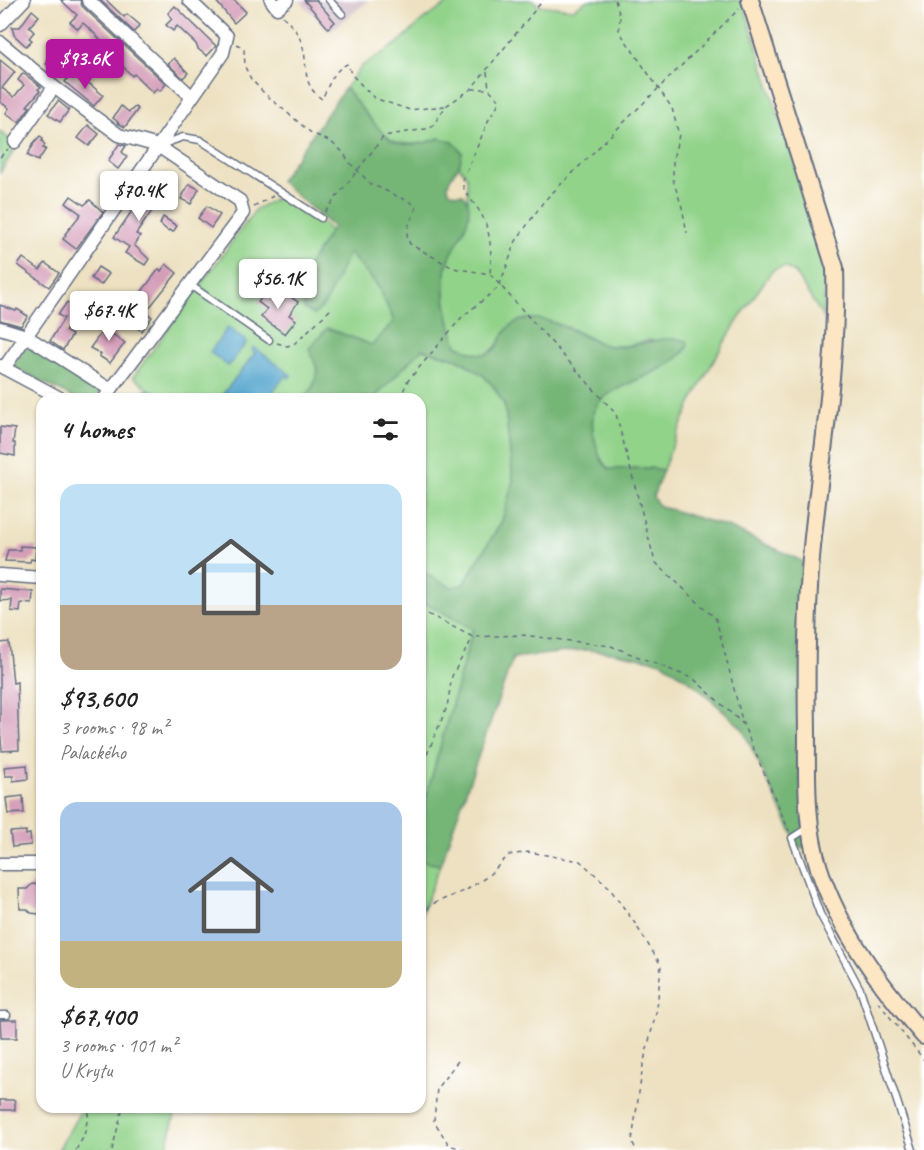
<!DOCTYPE html>
<meta charset="utf-8">
<style>
:root{--surface:#fff;--page:#f2f2f2;--text:#222;--muted:#767676;--accent:#b5179e}
body{margin:0;font-family:Caveat,sans-serif;background:var(--page);color:var(--text);height:100vh;display:flex;flex-direction:column;font-size:22px;white-space:nowrap}
*{box-sizing:border-box;margin:0}
p{font-size:20px;color:var(--muted)}
.icon{flex:none;width:33px;height:33px;fill:none;stroke:currentColor;stroke-width:2;stroke-linecap:round;stroke-linejoin:round}
.map{position:relative;flex:1;overflow:hidden}
.drawer{position:absolute;left:36px;top:393px;width:390px;height:720px;display:flex;flex-direction:column;background:var(--surface);border-radius:18px;box-shadow:0 2px 4px #0004}
.drawer>*{flex:none}
.price{position:absolute;translate:-50% -51px;padding:0 14px;border-radius:6px;background:#fff;color:#222;font-size:20px;line-height:39px;filter:drop-shadow(0 2px 3px #0008)}
.price::after{content:'';position:absolute;left:50%;top:36px;width:18px;height:14px;margin-left:-9px;background:inherit;clip-path:polygon(0 0,100% 0,50% 100%)}
.price.on{background:var(--accent);color:#fff}
ul{padding:0;list-style:none}
li{display:grid;align-content:center;gap:12px;height:318px;padding:0 24px}
li span{display:grid;place-items:center;height:186px;border-radius:18px;color:#555}
li>.icon{margin-inline-start:auto}
span .icon{width:108px;height:108px;fill:#fffc;stroke-width:1}
li b{font-size:26px}
h2{display:flex;justify-content:space-between;align-items:center;height:72px;padding:0 24px;font-size:26px}
.map>svg:first-child{display:block}
</style>
<div class="map">
<svg width="924" height="1150" viewBox="0 0 924 1150">
<rect width="100%" height="100%" fill="#fff"/>
<filter id="ink" filterUnits="userSpaceOnUse"><feTurbulence type="fractalNoise" baseFrequency=".0167" numOctaves="2"/><feDisplacementMap in="SourceGraphic" scale="12" xChannelSelector="R" yChannelSelector="G"/><feConvolveMatrix kernelMatrix="1 2 1 2 8 2 1 2 1" color-interpolation-filters="sRGB"/></filter>
<filter id="wash" filterUnits="userSpaceOnUse"><feTurbulence type="fractalNoise" baseFrequency=".008" numOctaves="4" result="noise"/><feDisplacementMap in="SourceGraphic" scale="24" xChannelSelector="R" yChannelSelector="G"/><feGaussianBlur stdDeviation="1.35" result="paint"/><feColorMatrix in="noise" values="0 0 0 0 0 0 0 0 0 0 0 0 0 0 0 0 0 1.4 0 .05"/><feComposite in="paint" operator="in"/></filter>
<g filter="url(#wash)">
<rect width="100%" height="100%" fill="#ede1c1"/>
<polygon fill="#d2bdc8" points="299,0 369,0 330,32"/>
<g fill="#92d38a" stroke="#568174" stroke-width="1.5">
<path d="M 453,0 L 533,0 L 538,5 L 573,9 L 588,0 L 742,0 L 826,264 L 823,317 L 795,273 L 785,267 L 773,270 C 727,332 689,398 663,470 L 648,468 L 609,469 C 599,460 598,452 595,440 C 592,432 591,416 595,408 C 604,390 642,379 659,370 C 669,364 677,357 686,350 L 649,340 L 626,346 L 606,346 L 568,327 L 505,333 C 490,359 482,359 456,345 L 451,330 L 445,298 L 445,270 L 468,211 L 467,177 L 459,166 L 460,163 L 439,138 C 426,144 407,147 393,141 C 383,137 354,99 345,88 L 362,66 L 398,43 L 422,21 Z"/>
<polygon points="0,131 17,146 0,173"/>
<polygon points="281,196 325,225 378,286 394,321 372,345 318,371 312,389 302,399 163,399 133,377 256,209"/>
<polygon points="421,349 458,359 483,375 494,387 505,406 513,481 502,521 463,585 451,588 420,571 420,399 373,399"/>
<polygon points="420,600 473,628 420,819"/>
<polygon points="420,861 440,865 420,918"/>
<polygon points="83,1107 177,1107 166,1150 58,1150"/>
</g>
<g fill="#75b576" stroke="#48726a" stroke-width="1.5">
<path d="M 345,88 C 354,99 383,137 393,141 C 407,147 426,144 439,138 L 453,142 L 462,152 C 461,157 461,163 458,167 C 449,178 439,195 463,194 C 483,216 447,251 445,272 C 443,296 448,323 457,345 C 508,374 491,327 522,320 C 551,313 579,337 605,345 C 631,353 659,332 687,341 L 688,346 C 671,375 608,383 595,408 C 591,416 592,432 595,440 C 598,452 599,460 609,469 L 648,468 L 663,470 L 653,497 L 659,506 L 728,527 L 802,561 L 801,779 L 806,848 L 799,847 L 742,728 L 696,686 L 662,662 L 612,652 L 584,650 L 513,658 L 440,865 L 420,861 L 420,819 L 473,629 L 420,600 L 420,571 L 451,587 L 463,585 L 502,521 L 513,481 L 505,406 L 494,387 L 483,375 L 458,359 L 422,349 L 373,399 L 302,399 L 312,389 L 318,371 L 309,349 L 327,328 L 372,345 L 394,321 L 378,286 L 349,253 L 325,304 L 314,315 L 304,309 L 301,277 L 333,227 L 280,181 Z"/>
<polygon points="27,343 103,389 95,399 76,399 13,367"/>
<polygon points="149,389 163,399 118,399 119,398"/>
</g>
<g fill="#52a4cc" stroke="#366a95" stroke-width="1.5">
<polygon points="228,327 247,342 228,366 210,352"/>
<polygon points="254,347 291,375 289,378 285,376 267,399 219,399 255,353 252,350"/>
</g>
<g id="blocks">
<g fill="#d49db8">
<polygon points="61,0 80,0 82,6 166,84 160,91 157,88 153,93 134,74 132,76 117,60 118,58 92,31 83,23 78,29 70,22 77,15"/>
<polygon points="100,0 106,0 124,17 127,14 140,25 134,32"/>
<polygon points="215,0 234,0 246,12 234,23"/>
<polygon points="304,0 316,0 335,22 328,28"/>
<polygon points="175,6 216,46 207,56 198,49 196,44 177,26 173,31 166,25 172,19 168,13"/>
<polygon points="32,10 39,16 29,27 34,32 29,38 32,40 26,46 14,35 12,27 20,27"/>
<polygon points="69,41 78,48 62,66 70,73 51,72 51,68 46,64 48,62 46,60 55,49 60,53"/>
<polygon points="174,58 188,73 183,78 168,64"/>
<polygon points="0,60 15,72 2,88 14,97 24,85 18,80 23,73 41,87 38,89 40,91 27,106 30,107 19,122 6,113 9,108 0,102"/>
<polygon points="72,74 82,83 86,81 103,95 94,106 65,82"/>
<polygon points="58,101 69,110 60,122 48,114"/>
<polygon points="121,106 129,112 135,107 138,109 125,127 117,123 118,122 113,118"/>
<polygon points="88,125 99,134 89,146 78,138"/>
<polygon points="40,136 43,138 42,141 45,145 43,148 46,149 38,161 27,155 33,146 31,146"/>
<polygon points="119,144 126,146 122,152 127,157 118,169 108,161"/>
<polygon points="159,176 167,182 148,208 152,211 136,234 140,236 134,245 149,259 145,265 125,253 129,247 114,237 145,192 147,194"/>
<polygon points="189,184 199,189 191,204 181,199"/>
<polygon points="71,196 84,205 90,200 103,212 76,249 63,239 66,235 65,234 81,214 66,203"/>
<polygon points="207,206 220,215 211,228 198,218"/>
<polygon points="163,217 177,226 173,232 169,230 168,231 160,224"/>
<polygon points="23,258 40,270 45,263 59,273 49,287 18,265"/>
<polygon points="166,264 177,273 149,308 136,299 159,269 161,271"/>
<polygon points="98,267 109,274 101,285 91,278"/>
<polygon points="269,288 279,295 282,291 298,302 289,315 296,320 285,334 261,317 267,309 258,302"/>
<polygon points="67,302 79,311 65,331 72,335 63,350 50,341 64,318 58,315"/>
<polygon points="0,305 16,311 17,309 28,316 21,326 0,320"/>
<polygon points="144,311 152,317 142,331 133,325"/>
<polygon points="115,314 121,318 111,333 125,343 110,363 99,356 101,354 90,348"/>
<polygon points="0,427 15,429 13,443 15,443 15,456 0,453"/>
<polygon points="20,546 36,547 35,560 31,559 30,562 5,561 8,550 20,550"/>
<polygon points="0,589 33,592 32,604 21,603 20,612 11,611 12,600 0,601"/>
<polygon points="9,642 13,683 17,682 19,750 2,751 0,726 0,643"/>
<polygon points="27,765 28,779 13,781 13,776 5,776 4,767"/>
<polygon points="23,796 24,813 8,814 6,798"/>
<polygon points="26,831 26,835 30,834 31,845 12,847 10,832"/>
<polygon points="32,884 42,885 42,913 39,914 31,913 27,909 20,909 19,889 27,889"/>
<polygon points="0,1020 17,1020 17,1038 1,1038"/>
<rect x="0" y="1100" width="15" height="10"/>
</g>
</g>
</g>
<g filter="url(#ink)">
<use href="#blocks" fill-opacity="0" stroke="#646d81" stroke-width="1.5"/>
<g fill="none" stroke-linecap="round" stroke-linejoin="round">
<defs>
<g id="lane">
<polyline points="329,0 342,14"/>
<polyline points="161,145 183,137 200,140 321,218"/>
<polyline points="190,285 269,340"/>
<polyline points="809,827 792,838 820,914 860,989 913,1150"/>
<polyline points="0,1015 7,1015"/>
</g>
<g id="street">
<polyline points="88,0 192,97"/>
<polyline points="271,0 277,8 287,0"/>
<polyline points="0,25 24,0"/>
<polyline points="0,42 54,87 119,135 158,146 240,201 243,213 104,399"/>
<polyline points="15,142 54,87"/>
<polyline points="0,328 26,336 111,390"/>
<polyline points="0,366 62,399"/>
<polyline points="4,368 223,53 227,36 189,0"/>
<polyline points="0,575 42,578"/>
<polyline points="0,864 42,864"/>
</g>
<path id="secondary" d="M 750,0 L 835,268 C 838,361 821,455 812,547 C 806,609 806,671 807,733 C 807,778 805,825 819,868 C 839,931 882,987 924,1036"/>
</defs>
<use href="#lane" stroke="#646d81" stroke-width="9"/>
<use href="#street" stroke="#646d81" stroke-width="15"/>
<use href="#secondary" stroke="#646d81" stroke-width="20"/>
<g stroke="#646d81" stroke-width="1.5" stroke-dasharray="4.5 4.5" stroke-linecap="butt">
<polyline points="615,0 620,16 619,31 672,108 679,135 673,159 673,180 682,207 687,233"/>
<path d="M 283,16 C 289,23 297,31 300,39 C 311,63 298,82 322,99 C 328,87 334,68 348,64 L 351,74 L 374,98 L 410,110 L 445,106"/>
<path d="M 237,44 L 244,49 L 245,67 L 251,79 L 264,93 L 310,132 L 331,142 L 343,152 L 349,162 L 371,184 L 414,204 L 416,209 C 411,221 403,231 410,244 L 453,268 L 490,274 L 616,414 L 655,562 L 716,619 L 743,724"/>
<polyline points="487,72 489,88"/>
<path d="M 472,89 L 489,89 L 500,101 L 488,121 L 462,183 C 465,195 474,202 480,212 C 491,230 492,253 490,273"/>
<polyline points="0,157 8,149"/>
<polyline points="254,207 273,196"/>
<polyline points="325,212 384,136 431,128 446,106 471,89 543,0"/>
<polyline points="277,343 287,346 294,344 332,308"/>
<polyline points="400,399 407,382 462,317 499,287 516,241 544,201 739,9"/>
<polyline points="420,610 473,637 522,635 611,646 694,679 743,724 789,831"/>
<polyline points="420,771 447,707 452,676 473,637"/>
<polyline points="420,926 430,905 468,889 488,876 509,855 529,852 580,861 608,886 634,922 661,965 657,1009 643,1065 632,1141 636,1150"/>
<polyline points="878,1002 924,1060"/>
<polyline points="458,1061 437,1088 434,1121 449,1145 465,1150"/>
<polyline points="76,1150 84,1136 90,1107"/>
<polyline points="112,1150 123,1107"/>
</g>
<use href="#lane" stroke="#fff" stroke-width="6"/>
<use href="#street" stroke="#fff" stroke-width="12"/>
<use href="#secondary" stroke="#fce6c4" stroke-width="16"/>
</g>
</g>
</svg>
<b class="price on" style="left:85px;top:90px">$93.6K</b>
<b class="price" style="left:139px;top:222px">$70.4K</b>
<b class="price" style="left:278px;top:310px">$56.1K</b>
<b class="price" style="left:109px;top:342px">$67.4K</b>
<section class="drawer">
<h2>4 homes<svg class="icon" aria-label="filters" viewBox="0 0 24 24"><path d="M4 7h16M4 17h16"/><circle cx="9" cy="7" r="2"/><circle cx="15" cy="17" r="2"/></svg></h2>
<ul>
<li><span style="background:linear-gradient(#bfe0f5 65%,#b9a48a 0)"><svg class="icon" aria-label="home" viewBox="0 0 24 24"><path d="M3 11l9-7 9 7M6 9v11h12V9"/></svg></span><div><b>$93,600</b><p>3 rooms · 98 m²</p><p>Palackého</p></div></li>
<li><span style="background:linear-gradient(#a9c7e8 75%,#c2b280 0)"><svg class="icon" aria-label="home" viewBox="0 0 24 24"><path d="M3 11l9-7 9 7M6 9v11h12V9"/></svg></span><div><b>$67,400</b><p>3 rooms · 101 m²</p><p>U Krytu</p></div></li>
</ul>
</section>
</div>
